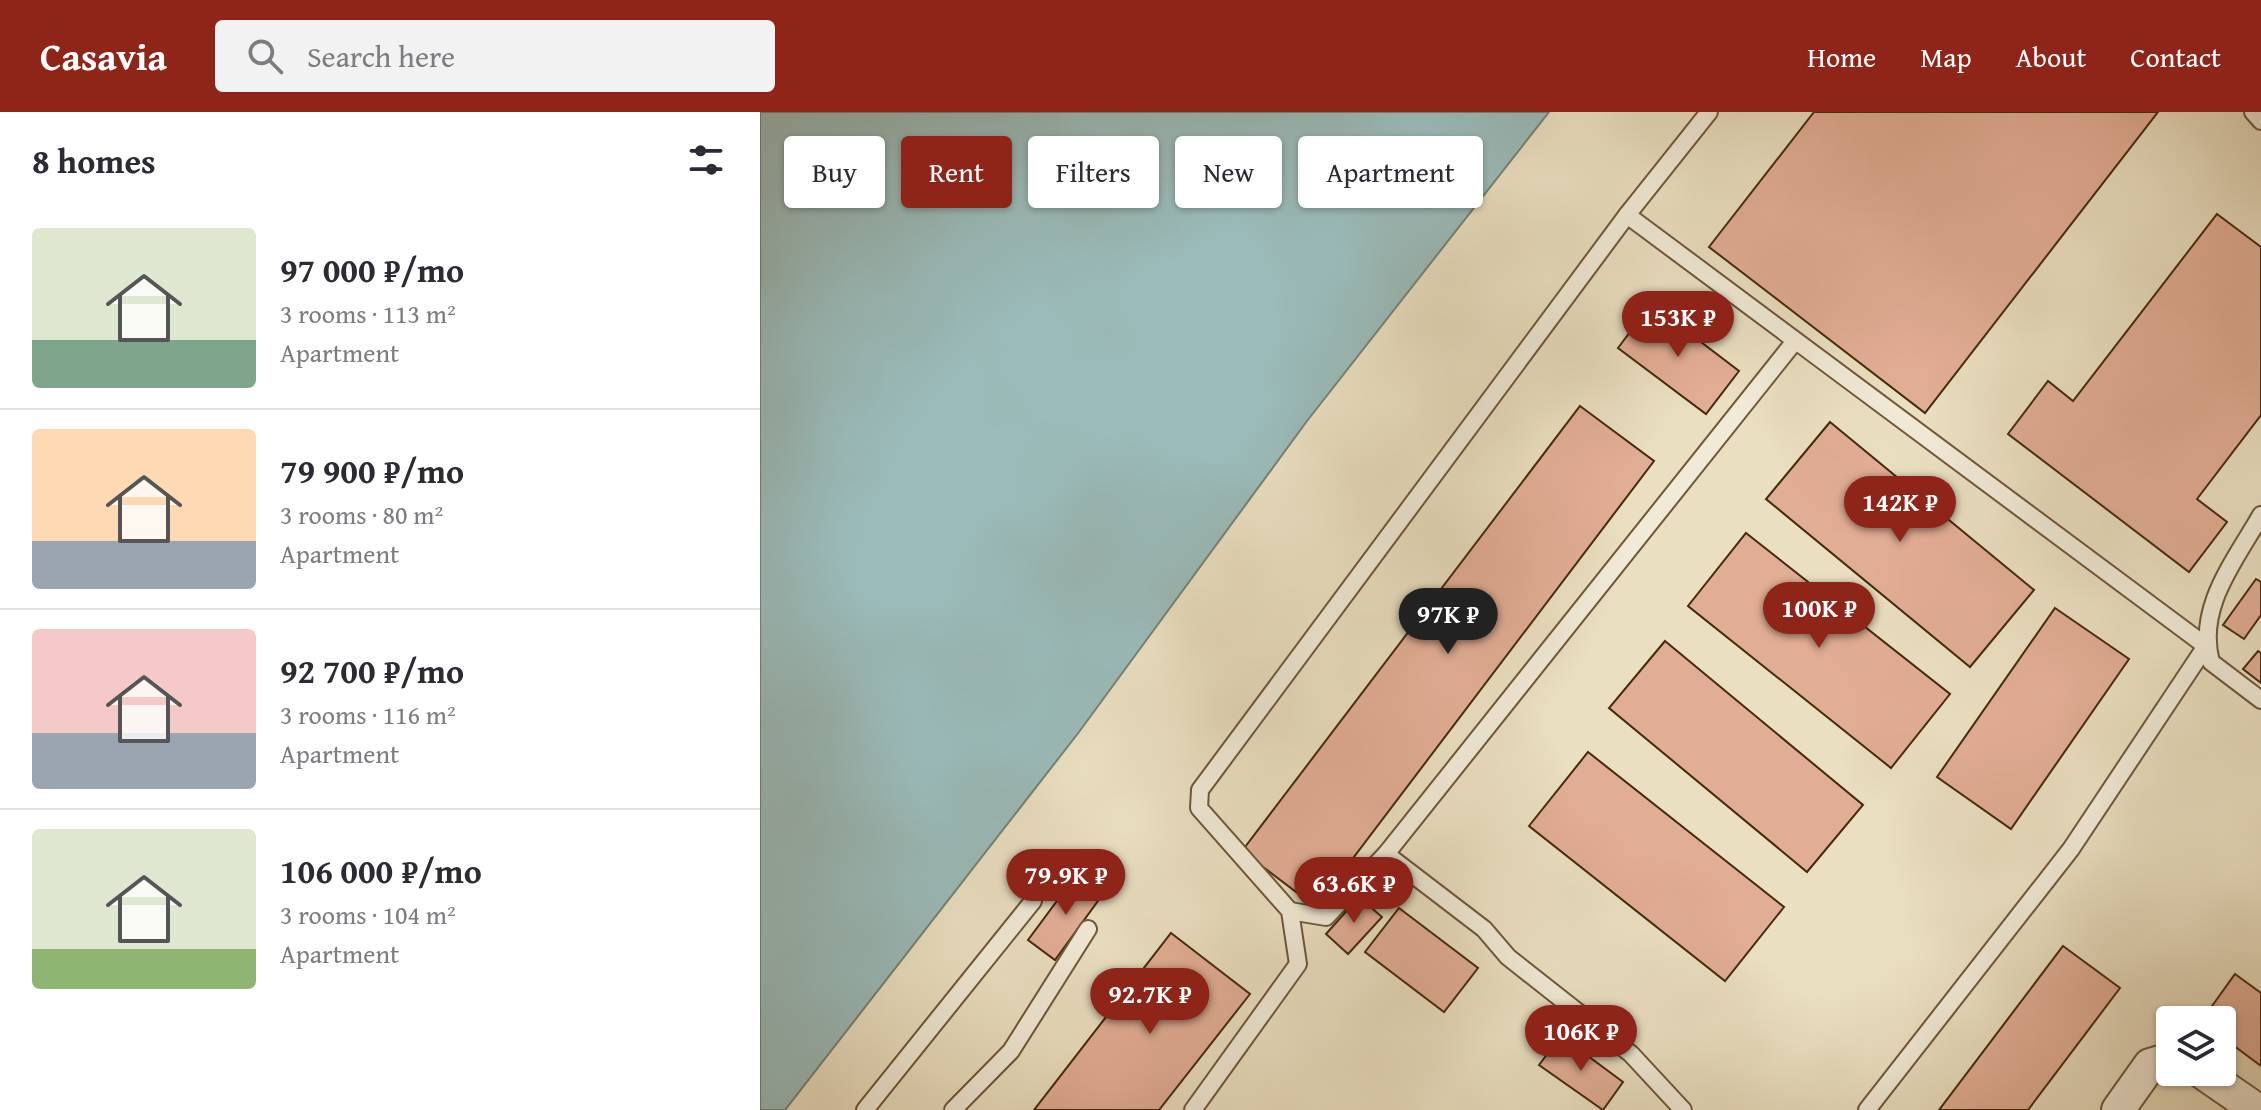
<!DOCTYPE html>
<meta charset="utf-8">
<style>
:root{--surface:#fff;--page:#f2f2f3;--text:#2b2b33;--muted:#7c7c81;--line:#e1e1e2;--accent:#8f2418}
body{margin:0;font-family:"Gentium Book Plus",serif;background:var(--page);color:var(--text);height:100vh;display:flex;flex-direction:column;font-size:30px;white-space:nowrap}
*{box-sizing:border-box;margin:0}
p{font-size:26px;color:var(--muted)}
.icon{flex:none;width:44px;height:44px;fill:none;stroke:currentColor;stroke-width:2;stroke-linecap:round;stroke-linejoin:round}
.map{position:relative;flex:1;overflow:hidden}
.details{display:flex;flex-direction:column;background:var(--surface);width:760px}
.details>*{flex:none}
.banner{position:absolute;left:24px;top:24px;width:760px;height:72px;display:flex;gap:16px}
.tools{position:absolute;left:1396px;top:894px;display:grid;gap:16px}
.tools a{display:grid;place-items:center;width:80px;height:80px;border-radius:8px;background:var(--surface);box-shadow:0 2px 6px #0004;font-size:40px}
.price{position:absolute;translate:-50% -68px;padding:0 18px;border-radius:28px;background:var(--accent);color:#fff;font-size:26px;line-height:52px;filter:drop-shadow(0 2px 4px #0008)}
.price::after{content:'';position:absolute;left:50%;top:48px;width:24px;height:18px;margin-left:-12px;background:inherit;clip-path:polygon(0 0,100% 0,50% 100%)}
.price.active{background:#222;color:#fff}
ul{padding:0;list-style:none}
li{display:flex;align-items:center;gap:24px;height:200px;padding:0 32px}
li+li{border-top:2px solid var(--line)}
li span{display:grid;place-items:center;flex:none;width:224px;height:160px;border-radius:8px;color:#555}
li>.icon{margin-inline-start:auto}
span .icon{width:96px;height:96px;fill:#fffc;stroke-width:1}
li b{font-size:34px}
h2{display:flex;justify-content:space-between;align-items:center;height:96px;padding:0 32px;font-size:34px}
.tag{padding:0 28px;border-radius:8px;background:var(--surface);box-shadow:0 2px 6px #0004;font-size:28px;line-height:72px}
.tag.active{background:var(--accent);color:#fff}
header{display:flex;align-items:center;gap:48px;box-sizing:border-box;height:112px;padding:0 40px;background:var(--accent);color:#fff}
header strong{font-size:38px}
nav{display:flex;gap:44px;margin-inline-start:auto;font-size:28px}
.search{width:560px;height:72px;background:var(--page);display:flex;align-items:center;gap:20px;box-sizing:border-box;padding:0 28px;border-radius:8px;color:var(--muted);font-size:30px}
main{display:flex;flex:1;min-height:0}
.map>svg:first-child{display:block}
</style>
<header>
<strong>Casavia</strong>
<div class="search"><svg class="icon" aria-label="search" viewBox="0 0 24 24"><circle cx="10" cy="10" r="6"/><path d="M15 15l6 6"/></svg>Search here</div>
<nav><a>Home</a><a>Map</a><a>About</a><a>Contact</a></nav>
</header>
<main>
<section class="details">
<h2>8 homes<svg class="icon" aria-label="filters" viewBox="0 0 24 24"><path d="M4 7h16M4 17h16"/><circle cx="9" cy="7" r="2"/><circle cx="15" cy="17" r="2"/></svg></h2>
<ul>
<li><span style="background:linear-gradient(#dfe7d0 70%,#7fa58c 0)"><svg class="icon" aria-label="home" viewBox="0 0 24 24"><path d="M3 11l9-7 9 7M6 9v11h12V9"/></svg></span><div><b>97 000 ₽/mo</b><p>3 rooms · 113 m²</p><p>Apartment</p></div></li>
<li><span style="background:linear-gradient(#ffd9b3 70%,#9aa5b1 0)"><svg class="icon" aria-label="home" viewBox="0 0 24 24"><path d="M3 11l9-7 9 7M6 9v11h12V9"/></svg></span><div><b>79 900 ₽/mo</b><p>3 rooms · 80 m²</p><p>Apartment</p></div></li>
<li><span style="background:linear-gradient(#f6c9c9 65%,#9aa5b1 0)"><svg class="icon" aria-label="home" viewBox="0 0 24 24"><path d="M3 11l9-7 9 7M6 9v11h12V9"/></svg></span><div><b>92 700 ₽/mo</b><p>3 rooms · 116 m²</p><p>Apartment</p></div></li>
<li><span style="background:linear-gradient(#dfe7d0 75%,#8fb573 0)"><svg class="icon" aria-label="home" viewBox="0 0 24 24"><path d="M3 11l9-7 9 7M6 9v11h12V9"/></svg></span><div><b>106 000 ₽/mo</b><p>3 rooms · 104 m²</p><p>Apartment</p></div></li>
</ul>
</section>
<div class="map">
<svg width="1501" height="998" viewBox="0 0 1501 998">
<rect width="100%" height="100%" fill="#eadfc1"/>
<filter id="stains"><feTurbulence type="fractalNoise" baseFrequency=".0025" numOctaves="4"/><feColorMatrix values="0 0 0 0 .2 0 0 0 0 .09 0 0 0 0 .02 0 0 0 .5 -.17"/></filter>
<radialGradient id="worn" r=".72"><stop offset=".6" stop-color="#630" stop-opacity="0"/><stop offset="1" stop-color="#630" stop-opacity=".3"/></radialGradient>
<polygon fill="#9abbba" stroke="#788174" stroke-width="2" points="0,0 789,0 547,309 319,620 25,998 0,998"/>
<g fill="#e2ad95" stroke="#44290c" stroke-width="2">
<polygon points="1054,0 1398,0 1165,301 949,135"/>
<polygon points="1457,102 1501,135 1501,303 1437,387 1467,410 1429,460 1248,322 1288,269 1313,289"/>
<polygon points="891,192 979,259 946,302 858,236"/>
<polygon points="820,294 894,349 556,795 482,739"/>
<polygon points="1070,310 1274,478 1210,555 1006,387"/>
<polygon points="986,421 1190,582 1131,656 928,494"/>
<polygon points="1496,467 1501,470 1501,503 1484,527 1463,513"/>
<polygon points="1295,496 1369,547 1251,717 1177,665"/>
<polygon points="905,529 1103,693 1047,760 849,596"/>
<polygon points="1498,539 1501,541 1501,571 1483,557"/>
<polygon points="828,640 1024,795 965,869 769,714"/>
<polygon points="317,762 343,782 295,848 268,828"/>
<polygon points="599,785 622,805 588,842 566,822"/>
<polygon points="639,796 718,856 684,900 605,840"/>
<polygon points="411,821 490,882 399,998 274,998"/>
<polygon points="1303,834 1360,876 1268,998 1179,998"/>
<polygon points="1475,862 1501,881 1501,954 1462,925 1462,908 1442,908"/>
<polygon points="801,924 863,970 843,998 779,953"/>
</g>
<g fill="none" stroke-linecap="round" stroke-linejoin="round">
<defs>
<g id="lane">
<polyline points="1493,0 1501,9"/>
<polyline points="867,103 1446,534 1311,737 1107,998"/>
<path d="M 1501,403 C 1475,449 1436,495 1451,550 L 1501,588"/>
<polyline points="626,742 724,817 748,845 871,942 923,998"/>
<polyline points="530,799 566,805 626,742 1035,229"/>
<polyline points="105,998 273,789"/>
<polyline points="193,998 251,939 328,817"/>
<polyline points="433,998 538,852 530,799 439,696 440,678 867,103 949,0"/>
</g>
<g id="street">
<polyline points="1442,960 1497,998"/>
<polyline points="1358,998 1390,953 1410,947"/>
</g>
</defs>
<use href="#lane" stroke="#6e5639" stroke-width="20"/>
<use href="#street" stroke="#6e5639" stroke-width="36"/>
<use href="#lane" stroke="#f1ead7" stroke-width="16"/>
<use href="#street" stroke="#f1ead7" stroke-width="32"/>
</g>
<rect width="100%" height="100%" filter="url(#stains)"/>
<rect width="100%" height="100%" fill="url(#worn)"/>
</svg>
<div class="tools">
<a><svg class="icon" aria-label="layers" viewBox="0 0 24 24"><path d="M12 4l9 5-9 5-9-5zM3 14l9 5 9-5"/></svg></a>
</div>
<b class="price" style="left:918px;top:247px">153K ₽</b>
<b class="price" style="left:1140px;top:432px">142K ₽</b>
<b class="price" style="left:1059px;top:538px">100K ₽</b>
<b class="price active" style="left:688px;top:544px">97K ₽</b>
<b class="price" style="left:306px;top:805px">79.9K ₽</b>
<b class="price" style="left:594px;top:813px">63.6K ₽</b>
<b class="price" style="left:390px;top:924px">92.7K ₽</b>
<b class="price" style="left:821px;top:961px">106K ₽</b>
<div class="banner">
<a class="tag">Buy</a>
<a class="tag active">Rent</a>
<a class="tag">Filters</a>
<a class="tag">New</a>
<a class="tag">Apartment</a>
</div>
</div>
</main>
